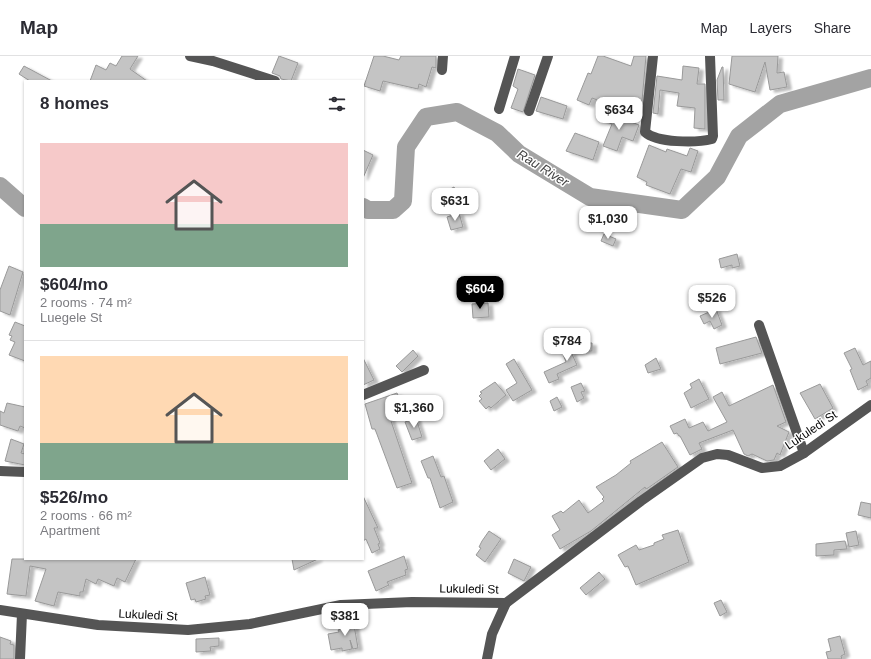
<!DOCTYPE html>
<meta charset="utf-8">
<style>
:root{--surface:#fff;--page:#f7f7f7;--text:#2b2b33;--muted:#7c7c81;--line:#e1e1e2;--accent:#000}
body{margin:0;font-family:Arial,sans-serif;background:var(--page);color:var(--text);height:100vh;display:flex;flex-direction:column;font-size:15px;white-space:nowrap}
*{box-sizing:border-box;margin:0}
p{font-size:13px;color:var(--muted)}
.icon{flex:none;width:22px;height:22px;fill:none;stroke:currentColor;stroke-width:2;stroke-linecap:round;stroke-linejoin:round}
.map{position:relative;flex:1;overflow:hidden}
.details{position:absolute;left:24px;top:24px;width:340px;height:480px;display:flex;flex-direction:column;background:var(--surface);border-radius:0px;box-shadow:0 1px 3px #0004}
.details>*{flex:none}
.price{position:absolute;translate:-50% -34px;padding:0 9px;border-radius:8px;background:#fff;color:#222;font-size:13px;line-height:26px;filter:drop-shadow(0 1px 2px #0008)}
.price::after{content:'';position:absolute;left:50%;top:24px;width:12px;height:9px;margin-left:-6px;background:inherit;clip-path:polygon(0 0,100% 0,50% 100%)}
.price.selected{background:var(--accent);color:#fff}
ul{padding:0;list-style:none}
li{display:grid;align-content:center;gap:8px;height:212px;padding:0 16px}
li+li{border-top:1px solid var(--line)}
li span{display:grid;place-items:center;height:124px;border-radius:0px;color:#555}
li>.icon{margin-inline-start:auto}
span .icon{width:72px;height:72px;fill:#fffc;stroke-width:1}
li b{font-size:17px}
h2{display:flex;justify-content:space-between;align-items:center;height:48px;padding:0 16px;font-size:17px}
header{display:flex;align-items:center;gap:24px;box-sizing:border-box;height:56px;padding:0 20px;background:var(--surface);border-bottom:1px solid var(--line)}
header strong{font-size:19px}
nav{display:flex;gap:22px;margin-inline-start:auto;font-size:14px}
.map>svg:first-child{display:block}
</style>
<header>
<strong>Map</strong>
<nav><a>Map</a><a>Layers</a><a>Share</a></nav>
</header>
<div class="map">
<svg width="871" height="603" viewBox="0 0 871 603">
<defs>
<filter id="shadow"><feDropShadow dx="4.5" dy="2.5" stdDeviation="1" flood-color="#0004"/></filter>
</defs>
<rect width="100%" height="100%" fill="#fff"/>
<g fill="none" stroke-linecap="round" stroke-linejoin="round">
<g stroke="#a3a3a3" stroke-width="18">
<polyline points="0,130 25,152"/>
<polyline points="363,151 368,154 393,154 403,145 406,91 426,61 457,56 497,77 519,98 590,141 682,154 717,121 739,80 780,48 871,22"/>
</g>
</g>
<g fill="#c4c4c4" stroke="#999" filter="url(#shadow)">
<polygon points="122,0 138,0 130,13 147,25 90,25 96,9 106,14 110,7 116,10"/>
<polygon points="279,0 298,7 291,25 281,23 280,20 272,17"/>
<polygon points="374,0 383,0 399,4 401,0 436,0 436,12 432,11 426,31 419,28 418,33 383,25 380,35 364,30"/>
<polygon points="598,0 603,0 631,10 634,0 646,0 641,56 606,52 608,48 592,42 589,49 577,44 588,17 591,18"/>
<polygon points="732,0 778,0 777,17 784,16 787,31 770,34 765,6 755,36 729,28"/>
<polygon points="24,10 52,25 30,25 19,18"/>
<polygon points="683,10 699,12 697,28 705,28 705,73 694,72 695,52 677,50 679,37 660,34 658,58 653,57 657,20 682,24"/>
<polygon points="722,11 723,11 724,44 718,44 717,24"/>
<polygon points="518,13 535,19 523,56 511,52 518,33 513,30"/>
<polygon points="541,41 567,50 563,63 536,55"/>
<polygon points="605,56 639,69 633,85 622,81 617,95 603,90 612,68 602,64"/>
<polygon points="575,77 599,86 593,104 566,95"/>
<polygon points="649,89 666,96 667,93 687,100 690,92 698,95 691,116 681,113 670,138 646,129 647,126 637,121"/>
<polygon points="363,94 373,99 363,122"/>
<polygon points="454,131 462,148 451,154 443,137"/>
<polygon points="459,157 463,171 451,174 447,161"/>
<polygon points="604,178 616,183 613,190 601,185"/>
<polygon points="737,198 740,210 732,212 732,209 721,212 719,203"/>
<polygon points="9,210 23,216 10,259 0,255 0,234"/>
<polygon points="488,247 489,261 473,262 472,248"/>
<polygon points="716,253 722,269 714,273 710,265 704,268 700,260"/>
<polygon points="15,266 25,270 25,305 9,299 15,286 10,284 12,280 9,279"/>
<polygon points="756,281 762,297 720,308 716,292"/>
<polygon points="582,287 592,287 592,295 571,296 577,309 557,318 559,323 549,327 544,316 566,306 563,298 582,289"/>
<polygon points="855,292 863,309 871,305 871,322 866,325 868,329 858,334 850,314 852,313 844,297"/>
<polygon points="413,294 418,300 402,316 396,310"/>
<polygon points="363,302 374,324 363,329"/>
<polygon points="656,302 661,313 648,317 645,309"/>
<polygon points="514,303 532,334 513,345 506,334 517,327 506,308"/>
<polygon points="699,323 709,343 691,352 684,337 692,332 690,328"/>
<polygon points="495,326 506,339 491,352 489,350 486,353 479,345 482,343 479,340 482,337 480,336"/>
<polygon points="581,327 585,335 581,336 584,342 577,346 571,331"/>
<polygon points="820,328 833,352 815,363 800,337"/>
<polygon points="773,329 786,366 777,370 789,376 780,399 777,397 774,404 767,405 752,398 748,400 744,398 733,374 699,387 702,393 690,399 680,380 679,380 677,377 674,378 670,370 685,363 689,372 703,366 708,375 727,366 713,341 722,336 729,350"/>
<polygon points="397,337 406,356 390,362 412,427 397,432 375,373 372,373 365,348"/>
<polygon points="557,341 562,351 554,355 550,345"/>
<polygon points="7,347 25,351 25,372 20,370 18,375 0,369 0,355 4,357"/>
<polygon points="416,362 422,381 412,384 405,366"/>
<polygon points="11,383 24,388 21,397 25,398 25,409 5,405"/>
<polygon points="662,386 678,411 648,432 646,433 645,431 591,475 560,493 552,479 560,474 552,460 561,455 563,457 579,444 588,457 604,445 602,443 604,441 596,431 616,419 631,407 630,405"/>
<polygon points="498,393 505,403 491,414 484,405"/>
<polygon points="433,400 441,421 444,420 453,446 440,452 430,422 428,422 421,405"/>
<polygon points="363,440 378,472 374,472 380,487 378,488 380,493 372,497 366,483 363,485"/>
<polygon points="861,446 871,448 871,462 858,459"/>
<polygon points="678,474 689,506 636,529 628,510 625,511 618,499 636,489 639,494 654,489 654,487 664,483 662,479"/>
<polygon points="489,475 501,483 485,506 476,499 481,492 479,491 482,485"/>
<polygon points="856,475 859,489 849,491 846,477"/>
<polygon points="845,485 847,493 834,494 834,499 816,500 816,488"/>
<polygon points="404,500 408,513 405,514 406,519 387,526 389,529 376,535 368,515"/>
<polygon points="12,503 136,503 125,526 117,522 114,530 98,523 96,528 86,523 83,536 80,536 80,540 58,536 54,550 35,545 46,513 30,510 26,540 7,538"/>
<polygon points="292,503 318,503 294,514"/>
<polygon points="514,503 531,511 524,525 508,517"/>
<polygon points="599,516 605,523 586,539 580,532"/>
<polygon points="205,521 210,539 205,540 206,543 196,546 195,543 191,544 186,527"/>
<polygon points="721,544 727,556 720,560 714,547"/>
<polygon points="354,560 357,568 354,569 358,592 353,593 350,584 352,593 342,595 342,592 331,594 328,578 339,576 338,574 346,572 343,564"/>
<polygon points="840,580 845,598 841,600 842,603 828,603 826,596 831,595 828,583"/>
<polygon points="0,581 11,585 10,588 14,589 14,603 0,603"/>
<polygon points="219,582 219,590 210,591 211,595 196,596 196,583"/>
</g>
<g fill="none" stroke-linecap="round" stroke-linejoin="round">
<g stroke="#555" stroke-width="10">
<polyline points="190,0 213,5 275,25"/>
<path d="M 653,0 L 645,76 C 657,87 696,87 712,83 L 713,80 L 710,0"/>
<polyline points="442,14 443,0"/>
<polyline points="499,53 515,0"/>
<polyline points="529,55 548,0"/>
<polyline points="759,269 804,397"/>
<polyline points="363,339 424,314"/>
<polyline points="0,415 25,416"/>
<polyline points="0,554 98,569 188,574 250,568 341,549 412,546 506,547 641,445 702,402 717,398 728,399 762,412 780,410 804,397 871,349"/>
<polyline points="20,603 22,558"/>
<polyline points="487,603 492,578 506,547"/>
</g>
</g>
<g text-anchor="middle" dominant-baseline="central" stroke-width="3" stroke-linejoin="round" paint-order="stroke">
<g font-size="12" fill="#000" stroke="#fff">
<text transform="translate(811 374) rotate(-34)">Lukuledi St</text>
<text transform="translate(469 533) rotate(1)">Lukuledi St</text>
<text transform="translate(148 559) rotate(3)">Lukuledi St</text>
</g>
<g font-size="13" font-style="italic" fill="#444" stroke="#fff">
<text transform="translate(543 112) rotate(32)">Rau River</text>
</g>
</g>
</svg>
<b class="price" style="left:619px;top:75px">$634</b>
<b class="price" style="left:455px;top:166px">$631</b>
<b class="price" style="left:608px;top:184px">$1,030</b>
<b class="price selected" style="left:480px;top:254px">$604</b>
<b class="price" style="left:712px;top:263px">$526</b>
<b class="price" style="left:567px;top:306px">$784</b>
<b class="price" style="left:414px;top:373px">$1,360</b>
<b class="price" style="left:345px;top:581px">$381</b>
<section class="details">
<h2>8 homes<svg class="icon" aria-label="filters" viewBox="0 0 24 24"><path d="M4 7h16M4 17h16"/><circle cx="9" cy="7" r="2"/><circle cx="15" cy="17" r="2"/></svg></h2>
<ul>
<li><span style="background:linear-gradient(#f6c9c9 65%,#7fa58c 0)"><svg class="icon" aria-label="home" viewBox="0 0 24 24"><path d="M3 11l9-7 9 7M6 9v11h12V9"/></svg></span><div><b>$604/mo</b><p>2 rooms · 74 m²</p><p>Luegele St</p></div></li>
<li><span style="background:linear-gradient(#ffd9b3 70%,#7fa58c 0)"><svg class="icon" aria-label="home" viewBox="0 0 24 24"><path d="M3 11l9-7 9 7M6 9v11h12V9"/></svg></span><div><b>$526/mo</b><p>2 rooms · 66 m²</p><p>Apartment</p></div></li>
</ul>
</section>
</div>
